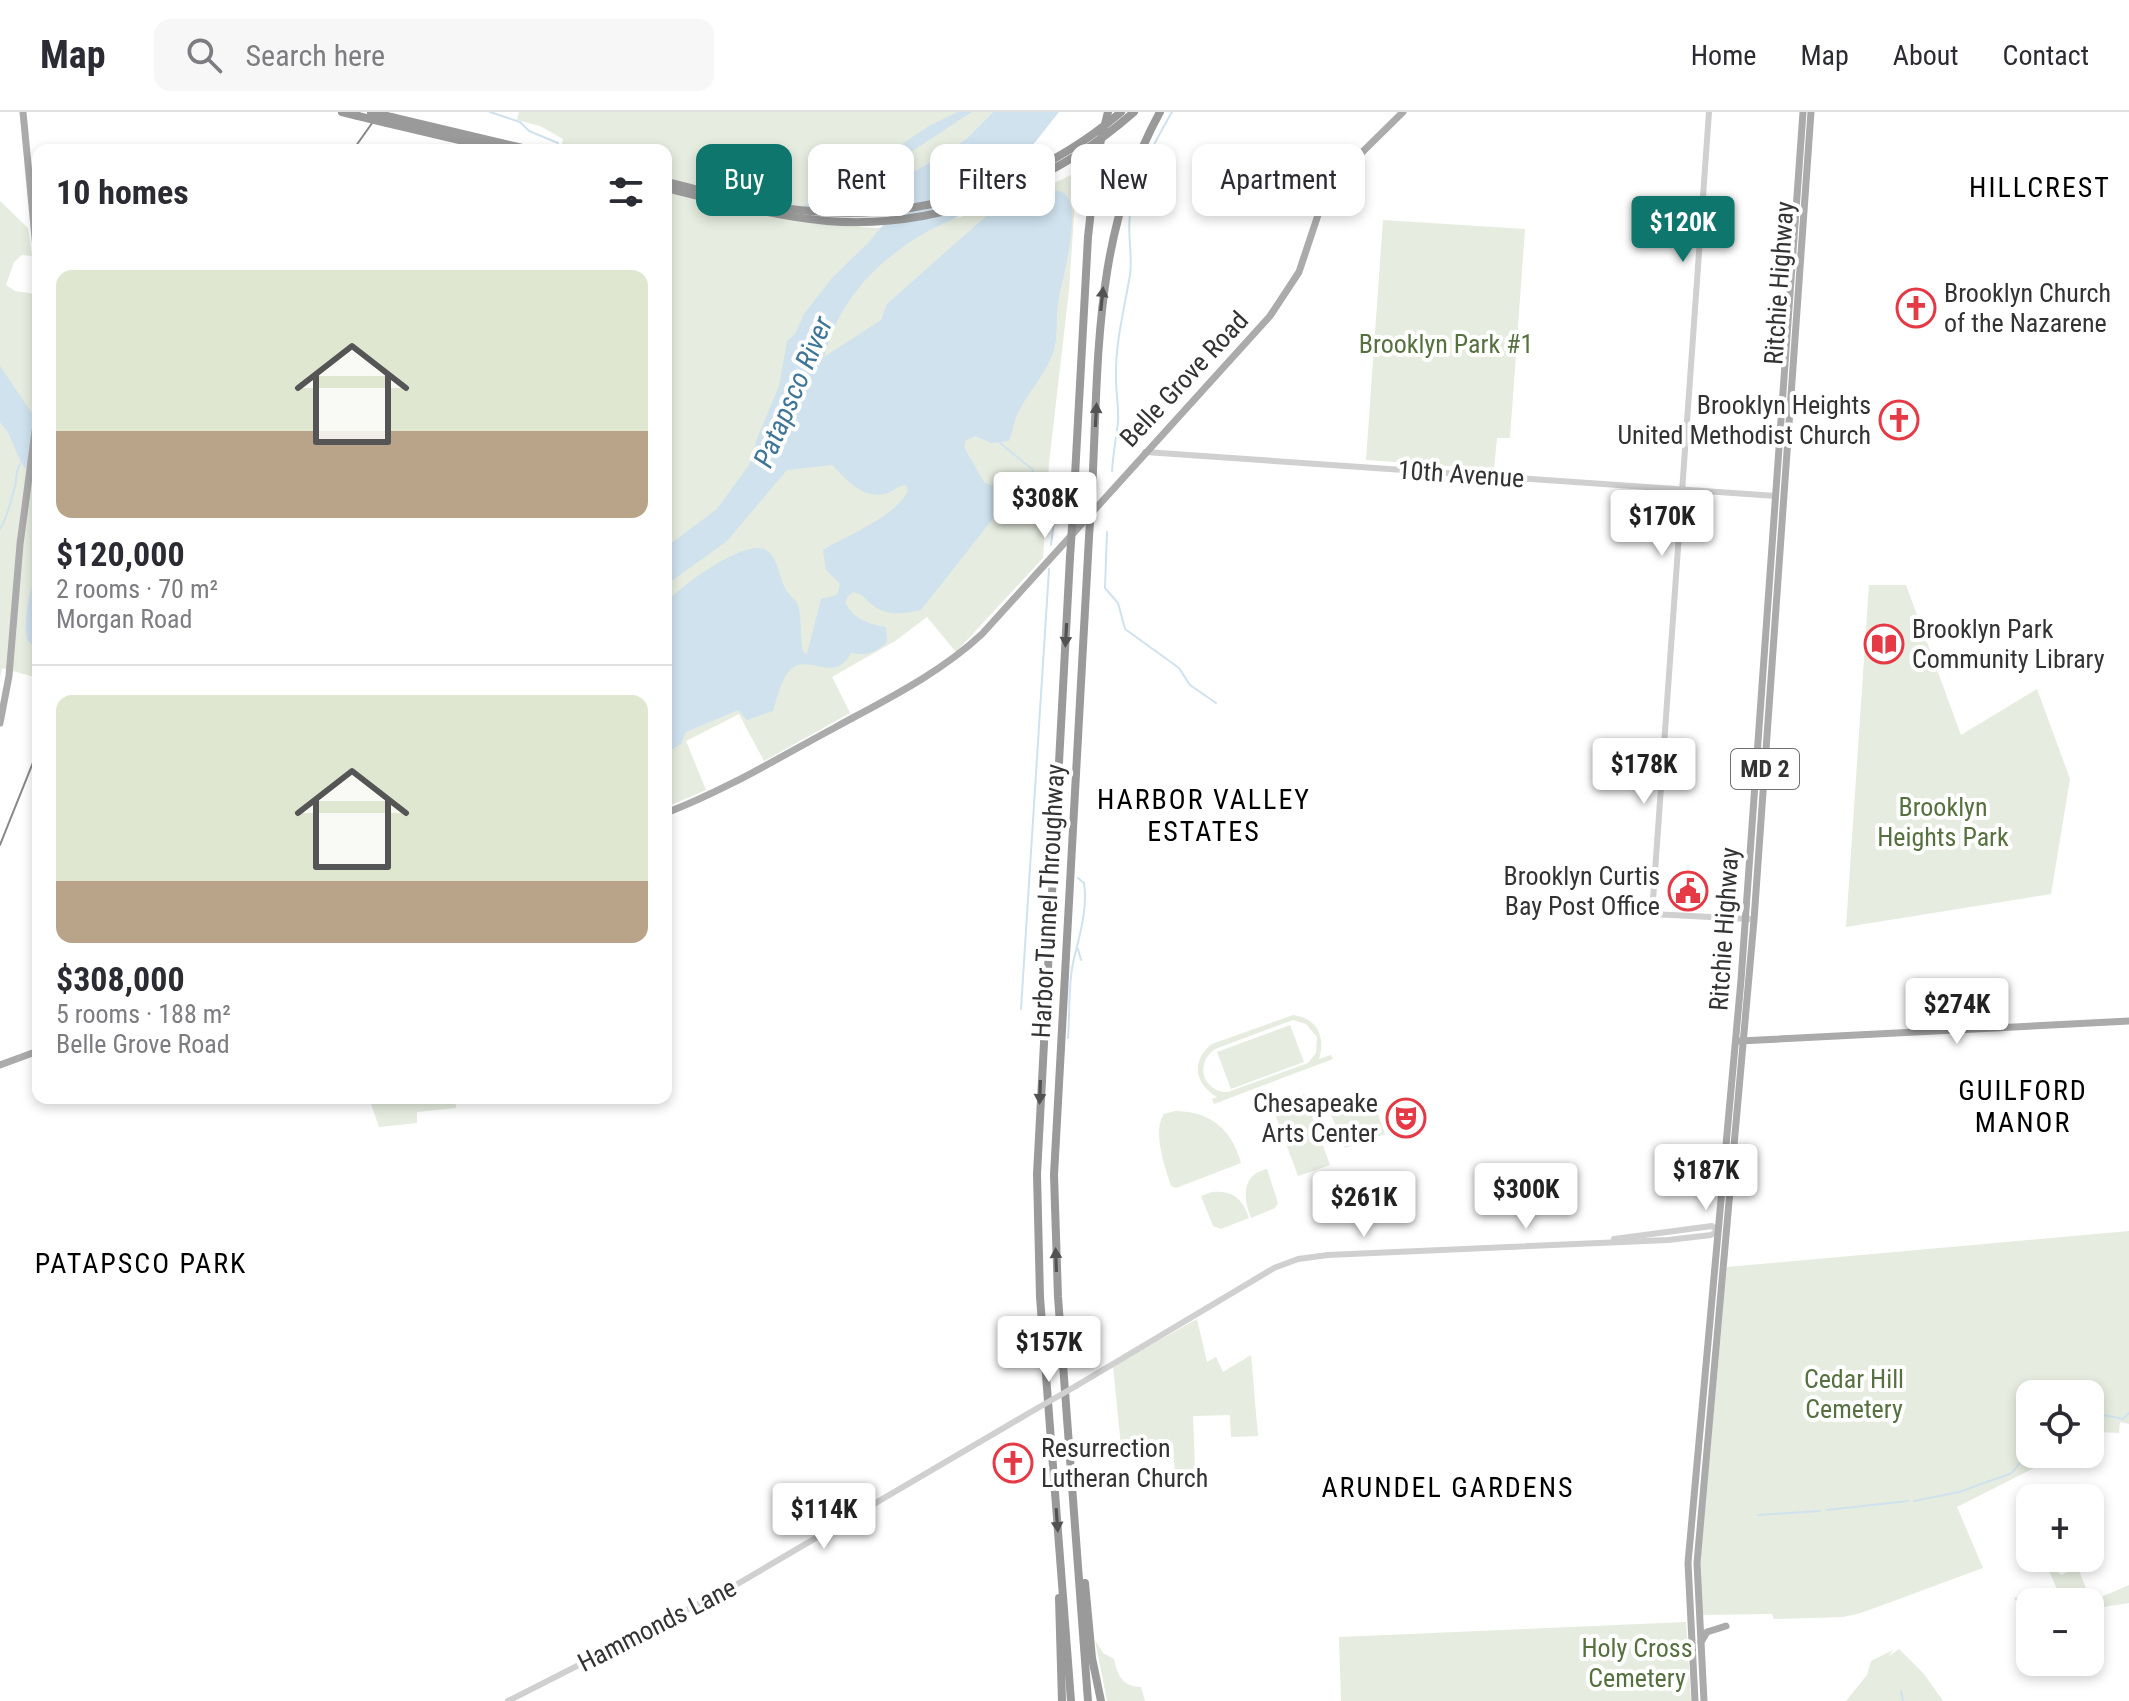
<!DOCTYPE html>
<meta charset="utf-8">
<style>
:root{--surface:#fff;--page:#f7f7f7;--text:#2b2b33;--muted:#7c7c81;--line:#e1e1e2;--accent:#0f766e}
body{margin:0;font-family:"Roboto Condensed",sans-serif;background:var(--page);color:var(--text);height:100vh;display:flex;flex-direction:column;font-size:30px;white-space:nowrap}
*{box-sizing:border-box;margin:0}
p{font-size:26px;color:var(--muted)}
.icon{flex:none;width:44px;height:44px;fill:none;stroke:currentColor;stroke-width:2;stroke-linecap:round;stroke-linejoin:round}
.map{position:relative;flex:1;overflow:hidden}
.drawer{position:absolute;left:32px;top:32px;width:640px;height:960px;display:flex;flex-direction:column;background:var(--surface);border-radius:16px;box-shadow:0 4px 12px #0003}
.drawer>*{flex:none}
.hud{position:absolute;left:696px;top:32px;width:760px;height:72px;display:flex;gap:16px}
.buttons{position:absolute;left:2016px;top:1268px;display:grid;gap:16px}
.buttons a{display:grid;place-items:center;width:88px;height:88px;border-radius:16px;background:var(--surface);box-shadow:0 4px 12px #0003;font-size:40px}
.price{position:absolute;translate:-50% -68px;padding:0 18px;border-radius:8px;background:#fff;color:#222;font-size:26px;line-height:52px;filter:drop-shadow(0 2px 4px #0008)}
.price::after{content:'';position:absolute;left:50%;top:48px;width:24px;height:18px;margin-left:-12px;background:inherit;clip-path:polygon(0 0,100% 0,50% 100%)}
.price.on{background:var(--accent);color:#fff}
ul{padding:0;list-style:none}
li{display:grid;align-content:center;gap:16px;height:424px;padding:0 24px}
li+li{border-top:2px solid var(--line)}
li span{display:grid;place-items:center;height:248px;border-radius:16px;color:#555}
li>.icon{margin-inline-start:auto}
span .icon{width:144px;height:144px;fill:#fffc;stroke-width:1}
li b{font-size:34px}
h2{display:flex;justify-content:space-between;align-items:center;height:96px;padding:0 24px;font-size:34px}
.chip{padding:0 28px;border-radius:16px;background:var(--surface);box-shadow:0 4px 12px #0003;font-size:28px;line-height:72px}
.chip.on{background:var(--accent);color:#fff}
header{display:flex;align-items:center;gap:48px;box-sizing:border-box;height:112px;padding:0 40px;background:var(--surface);border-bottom:2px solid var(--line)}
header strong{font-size:38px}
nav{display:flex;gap:44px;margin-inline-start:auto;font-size:28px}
.search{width:560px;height:72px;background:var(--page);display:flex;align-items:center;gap:20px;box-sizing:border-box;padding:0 28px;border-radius:16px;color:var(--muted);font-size:30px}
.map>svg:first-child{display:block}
</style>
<header>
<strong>Map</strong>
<div class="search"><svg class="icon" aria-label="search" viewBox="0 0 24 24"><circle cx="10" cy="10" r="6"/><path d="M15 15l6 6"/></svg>Search here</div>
<nav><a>Home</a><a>Map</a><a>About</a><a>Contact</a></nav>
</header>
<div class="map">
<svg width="2129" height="1589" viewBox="0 0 2129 1589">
<rect width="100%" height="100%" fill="#fff"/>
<g fill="#e6ecdf" fill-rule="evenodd">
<path d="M 519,0 L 993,0 L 966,27 L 924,53 L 903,72 L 889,70 L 882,83 L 865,89 L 817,97 L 812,110 C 832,112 853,115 874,116 C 944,117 1016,91 1077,60 L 1069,178 L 1049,351 L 1043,446 L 956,540 L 927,505 L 895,529 L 832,565 L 850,601 L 764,649 L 739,602 L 686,629 L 706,678 L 671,693 L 666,679 L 666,38 L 584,38 L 562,32 L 563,27 L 540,14 L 517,8 Z"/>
<polygon points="0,89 28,116 32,144 22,143 14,150 6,173 15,179 36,182 38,212 38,566 2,556 0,566"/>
<polygon points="1383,108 1525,117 1510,326 1497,326 1494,357 1366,348"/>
<polygon points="1869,473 1906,473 1961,623 2037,577 2070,667 2051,782 1846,815"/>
<path d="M 1293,903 C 1317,906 1326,924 1319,947 L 1331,943 L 1333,947 L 1214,992 L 1212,987 L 1217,985 C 1194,972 1191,948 1212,932 ZM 1293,908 L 1306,912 L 1317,925 L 1316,941 L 1308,951 L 1228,980 C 1203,980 1194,952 1215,937 Z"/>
<polygon points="1290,913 1304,950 1231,977 1217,940"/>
<polygon points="1304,982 1330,1053 1298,1064 1272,994"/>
<polygon points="1371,983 1385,1022 1345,1036 1329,998"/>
<polygon points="369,986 455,986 456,996 417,1000 417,1011 379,1015"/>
<path d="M 1175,999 C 1211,999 1232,1018 1241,1051 L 1176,1076 L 1171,1074 C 1165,1055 1152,1019 1164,1002 Z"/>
<path d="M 1267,1057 L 1278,1091 L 1275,1096 L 1251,1106 C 1243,1086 1241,1063 1267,1057 Z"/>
<path d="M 1212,1080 C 1234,1078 1242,1087 1249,1106 L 1221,1117 L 1213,1114 L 1201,1084 Z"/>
<polygon points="2129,1119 2129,1312 2120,1310 2119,1321 2097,1320 2090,1326 2090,1282 2030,1282 2030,1342 2067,1342 2052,1347 1957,1395 1983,1456 1861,1501 1843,1505 1774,1507 1772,1502 1701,1503 1700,1452 1727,1155"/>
<polygon points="1197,1207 1207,1250 1216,1245 1223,1260 1251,1243 1258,1324 1231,1325 1230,1303 1193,1304 1195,1357 1182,1358 1181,1362 1175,1362 1173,1331 1121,1334 1113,1254"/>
<polygon points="2047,1454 2062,1463 2077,1454 2088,1481 2101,1485 2129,1473 2129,1491 2090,1497 2090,1490 2030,1490 2030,1513 2014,1486 2031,1481 2039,1486 2057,1477"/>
<polygon points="1686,1510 1691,1589 1341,1589 1339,1525"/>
<path d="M 1095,1528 L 1103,1541 L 1114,1547 C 1117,1563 1123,1575 1141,1575 L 1145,1589 L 1107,1589 Z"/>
<polygon points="1899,1537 1924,1562 1943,1589 1846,1589 1867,1563 1871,1549 1893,1538 1889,1544"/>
</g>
<g fill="#cfe2ee">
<path d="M 958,0 L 972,0 C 944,17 838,93 812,88 L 838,67 L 854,64 L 929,14 Z"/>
<path d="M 993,0 L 1059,0 C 1030,37 1001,74 963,101 C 952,109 941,112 930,118 C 878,147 839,187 824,245 L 881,208 L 887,192 L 993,98 L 1000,87 C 1015,83 1053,72 1065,82 C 1082,97 1063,165 1059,185 C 1055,203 1059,223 1053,241 C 1044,265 1026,282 1016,305 C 1013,313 1012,322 1009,329 L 991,331 L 976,324 L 966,328 L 964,335 L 984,370 L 1001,378 L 1004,386 L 999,399 L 921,498 C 901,502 887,505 870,491 C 864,485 862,482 853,480 L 848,484 L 845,490 C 853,507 868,512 886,515 L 887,530 C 875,541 867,544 851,541 C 834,573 809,540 790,558 C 781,567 777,587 773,599 L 747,608 L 738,598 L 686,620 L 681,632 L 666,641 L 666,490 C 682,474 745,426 766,438 C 778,445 779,465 785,476 C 788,482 794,486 797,491 C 802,500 800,527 803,540 L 807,542 L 821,487 L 837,483 L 840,472 L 826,458 L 823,438 C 848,423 895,405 908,379 L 906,373 C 898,374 895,378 888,381 C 864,389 847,368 832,353 L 787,358 L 727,429 L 666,473 L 666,435 L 717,397 L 749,353 L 758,324 L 779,274 L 787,229 L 795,222 L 804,202 L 832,166 L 868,131 L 884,112 L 897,92 L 903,72 L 912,61 L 966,27 Z"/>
<polygon points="0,254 38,310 38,369 21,351 8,320 0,310"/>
<path d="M 38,460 L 38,533 L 33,533 L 27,528 C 23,509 29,476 38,460 Z"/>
</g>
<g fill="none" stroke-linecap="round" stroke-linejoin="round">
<g stroke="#cfe2ee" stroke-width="2">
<polyline points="490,0 520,10 529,19 558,31 553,38"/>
<polyline points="804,95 816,89"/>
<polyline points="1000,331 1032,357 1036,366 1053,380 1056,388 1061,392 1054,409 1051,433"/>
<path d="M 1112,359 C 1113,343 1116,326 1118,310 C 1119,295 1116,282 1116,267 C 1115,232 1124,198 1130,163 C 1133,143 1127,123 1130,102 C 1135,66 1154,31 1172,0"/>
<path d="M 0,417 C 7,407 10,391 14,378 C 18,369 14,361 20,352"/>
<polyline points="1107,420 1105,476 1118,491 1125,517 1179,556 1190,573 1216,591"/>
<polyline points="1078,837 1081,848"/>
<polyline points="1021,897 1049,457"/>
<path d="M 1068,926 C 1070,902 1068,875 1073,851 C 1079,825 1088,798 1084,771 L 1078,766"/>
<polyline points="2090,1300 2123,1307 2129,1301"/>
<polyline points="1914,1389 1959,1380 2012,1361 2025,1344 2034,1342"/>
<polyline points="1827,1398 1908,1389"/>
<polyline points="1758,1403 1820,1399"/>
<polyline points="1901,1579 1903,1589"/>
</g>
<g stroke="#d0d0d0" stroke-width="6">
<polyline points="1709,0 1652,802 1749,807"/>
<polyline points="1145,340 1776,384"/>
<polyline points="1614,1127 1712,1114 1718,1119"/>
<polyline points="1076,1274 1274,1156 1298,1147 1328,1143 1668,1128 1711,1123 1718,1119"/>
<polyline points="508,1589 734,1474 1036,1297"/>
</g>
<g stroke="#ababab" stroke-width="7">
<polyline points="23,0 38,157"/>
<polyline points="0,611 9,564 20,432 38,297"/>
<path d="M 666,701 C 726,678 780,645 836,615 C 887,587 939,562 982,522 L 1270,204 L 1299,160 L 1321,94 L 1337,65 L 1403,0"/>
<polyline points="1740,929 2129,909"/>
<polyline points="0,953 38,939"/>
<polyline points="1701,1530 1707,1520 1726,1514"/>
<polyline points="1695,1589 1688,1451 1741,868 1803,0"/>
<polyline points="1704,1589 1697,1451 1754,808 1811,0"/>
</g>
<g stroke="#9a9a9a" stroke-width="8">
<polyline points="342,0 358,4"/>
<polyline points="391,5 531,38"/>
<polyline points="387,11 502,38"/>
<path d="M 666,70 C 713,81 761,95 810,99 C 921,109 1036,73 1121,0"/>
<path d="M 666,76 C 719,89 772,104 827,109 C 938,118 1051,73 1134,0"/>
<path d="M 1092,380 C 1099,245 1093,122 1160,0"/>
<polyline points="1073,401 1088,125 1097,44"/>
<polyline points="1070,445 1037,1062 1040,1185 1071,1589"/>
<polyline points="1085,1471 1092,1546 1101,1589"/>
<polyline points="1059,1486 1062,1589"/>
<polyline points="1088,1589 1058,1185 1054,1063 1089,425"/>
</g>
<g stroke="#888" stroke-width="2">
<polyline points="353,38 380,0"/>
<polyline points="0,733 38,638"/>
</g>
<polyline stroke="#d0d0d0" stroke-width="6" points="1036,1297 1076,1274"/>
<g stroke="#9a9a9a" stroke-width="8">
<polyline points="371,0 391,5"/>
<polyline points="358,4 387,11"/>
<polyline points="1097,44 1108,0"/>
<polyline points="1089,425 1092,380"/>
<polyline points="1070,445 1073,401"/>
</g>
</g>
<defs><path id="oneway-solid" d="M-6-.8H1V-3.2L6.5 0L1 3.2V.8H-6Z" transform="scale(2)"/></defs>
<g fill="#525252">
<use href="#oneway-solid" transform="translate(1102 187) rotate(-84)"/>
<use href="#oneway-solid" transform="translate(1096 303) rotate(-87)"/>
<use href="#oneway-solid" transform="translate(1066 523) rotate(93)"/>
<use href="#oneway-solid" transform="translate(1040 980) rotate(92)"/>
<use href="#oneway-solid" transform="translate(1056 1148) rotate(-92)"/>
<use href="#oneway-solid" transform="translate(1057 1408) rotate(86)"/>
</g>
<defs>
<symbol id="church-ring" viewBox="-11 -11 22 22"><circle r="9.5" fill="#fff" stroke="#e63946" stroke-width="1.5"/><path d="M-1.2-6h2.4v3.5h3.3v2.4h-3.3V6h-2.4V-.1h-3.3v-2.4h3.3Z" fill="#e63946"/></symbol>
<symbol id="library-ring" viewBox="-11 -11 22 22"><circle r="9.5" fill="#fff" stroke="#e63946" stroke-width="1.5"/><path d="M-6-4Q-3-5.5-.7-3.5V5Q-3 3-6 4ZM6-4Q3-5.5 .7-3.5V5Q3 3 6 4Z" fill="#e63946"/></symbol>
<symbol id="civic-ring" viewBox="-11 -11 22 22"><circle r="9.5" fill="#fff" stroke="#e63946" stroke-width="1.5"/><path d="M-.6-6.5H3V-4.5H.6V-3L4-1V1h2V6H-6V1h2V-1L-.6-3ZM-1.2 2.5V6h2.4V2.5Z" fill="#e63946"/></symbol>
<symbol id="theatre-ring" viewBox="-11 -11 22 22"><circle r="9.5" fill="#fff" stroke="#e63946" stroke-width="1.5"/><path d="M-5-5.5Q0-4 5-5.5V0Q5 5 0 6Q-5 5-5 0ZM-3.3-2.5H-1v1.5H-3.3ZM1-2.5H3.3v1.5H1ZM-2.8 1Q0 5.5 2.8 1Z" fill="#e63946"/></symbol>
</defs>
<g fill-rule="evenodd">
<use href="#church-ring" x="1894" y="174" width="44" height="44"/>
<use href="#church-ring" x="1877" y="286" width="44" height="44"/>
<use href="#library-ring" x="1862" y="510" width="44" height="44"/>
<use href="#civic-ring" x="1666" y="757" width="44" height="44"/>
<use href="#theatre-ring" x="1384" y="984" width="44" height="44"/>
<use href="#church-ring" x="991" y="1329" width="44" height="44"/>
</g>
<g text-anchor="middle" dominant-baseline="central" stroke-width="8" stroke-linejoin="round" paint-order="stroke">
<rect fill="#fff" stroke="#707070" stroke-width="2" x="1731" y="637" width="68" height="40" rx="6"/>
<g font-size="24" font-weight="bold" fill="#333">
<text x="1765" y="657">MD 2</text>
</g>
<g font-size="26" fill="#333" stroke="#fff">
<text transform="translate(1779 171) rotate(-86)">Ritchie Highway</text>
<text transform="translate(1184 267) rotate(-47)">Belle Grove Road</text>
<text transform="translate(1461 362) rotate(4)">10th Avenue</text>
<text transform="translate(1048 789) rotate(-87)">Harbor Tunnel Throughway</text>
<text transform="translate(1724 817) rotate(-86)">Ritchie Highway</text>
<text transform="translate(657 1513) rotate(-27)">Hammonds Lane</text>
</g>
<g font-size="26" fill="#333" stroke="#fff" text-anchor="start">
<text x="1944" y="181">Brooklyn Church<tspan x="1944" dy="30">of the Nazarene</tspan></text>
<text x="1871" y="293" text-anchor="end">Brooklyn Heights<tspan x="1871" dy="30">United Methodist Church</tspan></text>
<text x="1912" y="517">Brooklyn Park<tspan x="1912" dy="30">Community Library</tspan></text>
<text x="1660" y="764" text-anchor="end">Brooklyn Curtis<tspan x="1660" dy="30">Bay Post Office</tspan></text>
<text x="1378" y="991" text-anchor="end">Chesapeake<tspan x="1378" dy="30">Arts Center</tspan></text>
<text x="1041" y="1336">Resurrection<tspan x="1041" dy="30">Lutheran Church</tspan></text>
</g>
<g font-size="26" fill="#56703f" stroke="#fff">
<text x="1446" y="232">Brooklyn Park #1</text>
<text x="1943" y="695">Brooklyn<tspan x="1943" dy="30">Heights Park</tspan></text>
<text x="1854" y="1267">Cedar Hill<tspan x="1854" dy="30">Cemetery</tspan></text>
<text x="1637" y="1536">Holy Cross<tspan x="1637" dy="30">Cemetery</tspan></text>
</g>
<g font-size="28" letter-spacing="2" fill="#000" stroke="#fff">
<text x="2040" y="75">HILLCREST</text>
<text x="1204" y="687">HARBOR VALLEY<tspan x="1204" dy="32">ESTATES</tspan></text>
<text x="2023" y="978">GUILFORD<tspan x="2023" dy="32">MANOR</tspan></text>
<text x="141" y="1151">PATAPSCO PARK</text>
<text x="1448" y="1375">ARUNDEL GARDENS</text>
</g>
<g font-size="28" font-style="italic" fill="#3f7597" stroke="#fff">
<text transform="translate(793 280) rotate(-67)">Patapsco River</text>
</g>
</g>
</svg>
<div class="buttons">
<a><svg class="icon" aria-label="locate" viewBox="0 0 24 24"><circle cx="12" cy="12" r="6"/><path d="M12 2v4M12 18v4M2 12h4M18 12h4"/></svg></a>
<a>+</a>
<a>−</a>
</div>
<b class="price on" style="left:1683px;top:152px">$120K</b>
<b class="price" style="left:1045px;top:428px">$308K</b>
<b class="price" style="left:1662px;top:446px">$170K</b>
<b class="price" style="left:1644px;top:694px">$178K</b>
<b class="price" style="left:1957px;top:934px">$274K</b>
<b class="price" style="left:1706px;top:1100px">$187K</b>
<b class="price" style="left:1526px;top:1119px">$300K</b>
<b class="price" style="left:1364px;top:1127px">$261K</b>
<b class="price" style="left:1049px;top:1272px">$157K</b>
<b class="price" style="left:824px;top:1439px">$114K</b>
<div class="hud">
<a class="chip on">Buy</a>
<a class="chip">Rent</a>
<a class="chip">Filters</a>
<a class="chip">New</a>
<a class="chip">Apartment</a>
</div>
<section class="drawer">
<h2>10 homes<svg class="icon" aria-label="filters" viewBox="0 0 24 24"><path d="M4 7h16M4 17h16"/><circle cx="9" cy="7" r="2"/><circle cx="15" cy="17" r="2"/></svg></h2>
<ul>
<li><span style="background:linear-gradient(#dfe7d0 65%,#b9a48a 0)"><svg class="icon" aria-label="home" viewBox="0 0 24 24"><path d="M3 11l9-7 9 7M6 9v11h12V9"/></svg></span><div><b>$120,000</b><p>2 rooms · 70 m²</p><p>Morgan Road</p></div></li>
<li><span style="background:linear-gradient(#dfe7d0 75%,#b9a48a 0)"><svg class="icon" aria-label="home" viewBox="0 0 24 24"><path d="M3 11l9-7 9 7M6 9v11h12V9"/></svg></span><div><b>$308,000</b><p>5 rooms · 188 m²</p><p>Belle Grove Road</p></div></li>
</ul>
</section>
</div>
